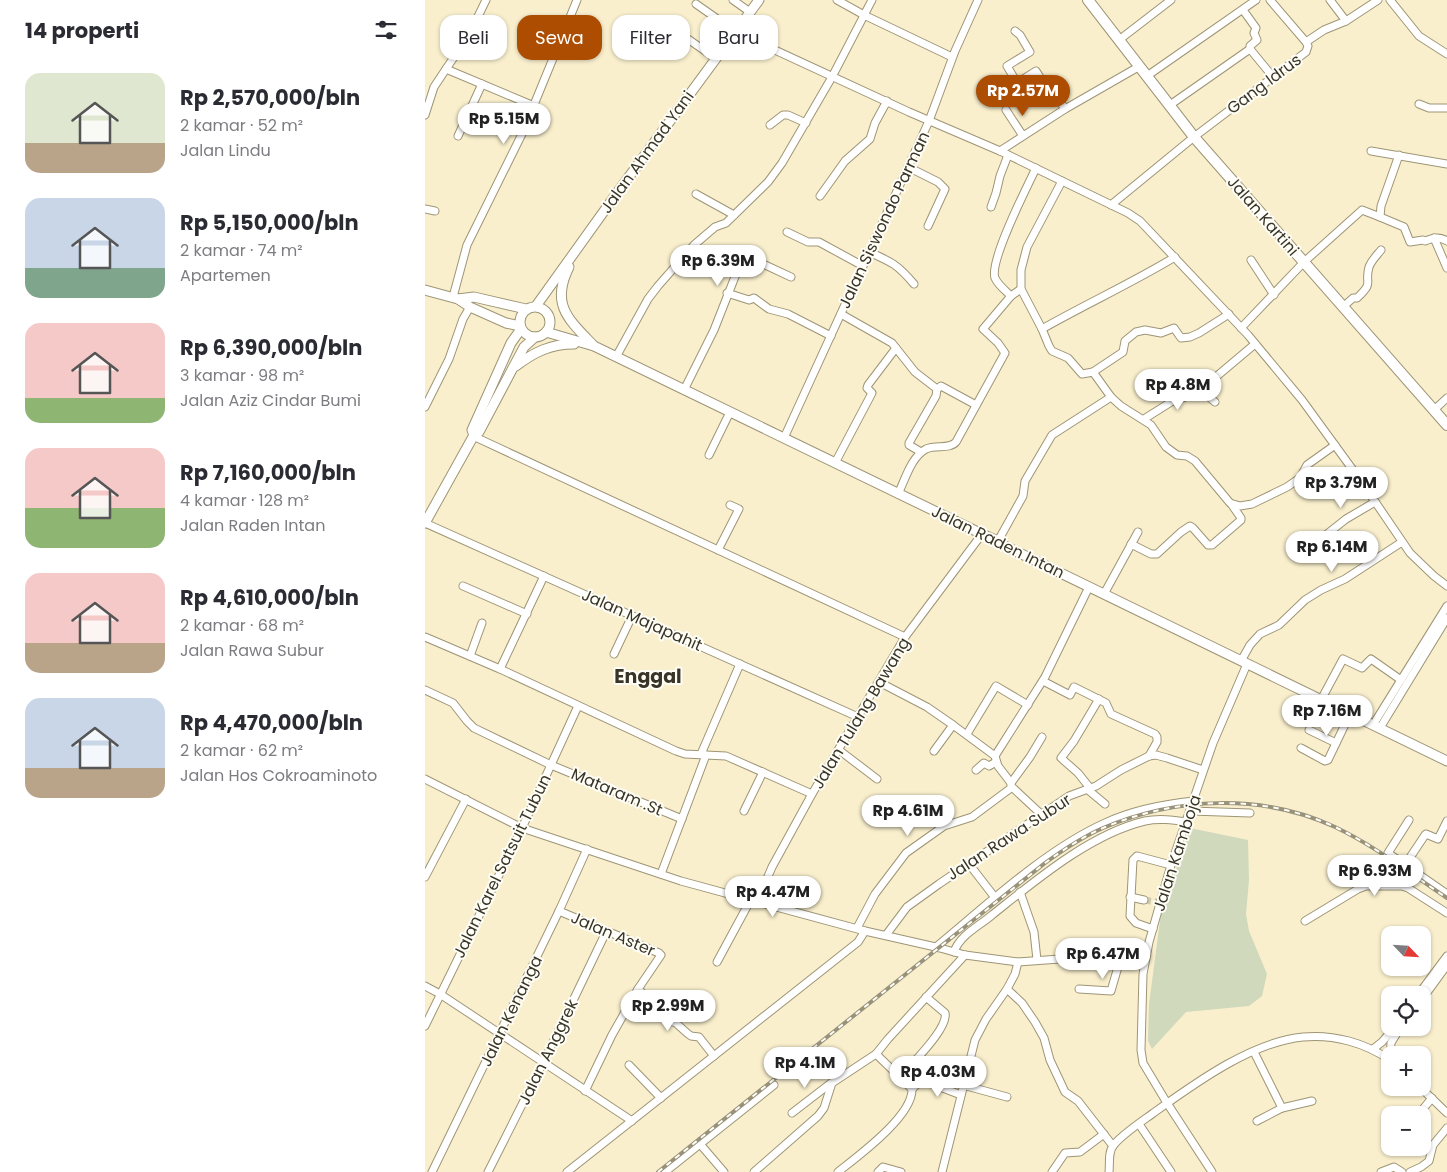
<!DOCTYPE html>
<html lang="id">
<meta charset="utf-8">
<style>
:root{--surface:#fff;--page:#f2f2f3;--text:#2b2b33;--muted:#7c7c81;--accent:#ad4d02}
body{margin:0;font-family:Poppins,sans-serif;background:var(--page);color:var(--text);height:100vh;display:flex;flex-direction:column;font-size:19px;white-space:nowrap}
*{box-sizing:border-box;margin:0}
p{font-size:16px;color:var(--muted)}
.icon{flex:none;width:28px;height:28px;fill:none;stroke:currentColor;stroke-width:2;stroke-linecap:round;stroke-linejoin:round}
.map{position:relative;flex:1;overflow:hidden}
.details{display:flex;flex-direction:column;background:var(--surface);width:425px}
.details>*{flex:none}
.banner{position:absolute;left:15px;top:15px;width:475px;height:45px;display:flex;gap:10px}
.needle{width:32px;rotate:115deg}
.buttons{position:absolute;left:956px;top:926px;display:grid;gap:10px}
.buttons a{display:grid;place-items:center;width:50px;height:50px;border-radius:10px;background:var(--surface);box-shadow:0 1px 4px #0004;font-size:25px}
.price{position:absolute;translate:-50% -42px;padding:0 11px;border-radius:18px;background:#fff;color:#222;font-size:16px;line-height:32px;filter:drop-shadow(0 1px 2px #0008)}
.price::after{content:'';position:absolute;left:50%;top:30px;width:15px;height:11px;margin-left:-8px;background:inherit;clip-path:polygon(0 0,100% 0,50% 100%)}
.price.active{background:var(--accent);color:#fff}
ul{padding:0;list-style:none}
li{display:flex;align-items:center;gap:15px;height:125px;padding:0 25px}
li span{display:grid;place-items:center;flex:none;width:140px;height:100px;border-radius:15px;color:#555}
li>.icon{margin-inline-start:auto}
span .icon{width:60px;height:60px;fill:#fffc;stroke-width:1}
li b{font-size:21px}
h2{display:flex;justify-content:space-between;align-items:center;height:60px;padding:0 25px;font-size:21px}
.pill{padding:0 18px;border-radius:15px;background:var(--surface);box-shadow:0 1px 4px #0004;font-size:18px;line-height:45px}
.pill.active{background:var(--accent);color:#fff}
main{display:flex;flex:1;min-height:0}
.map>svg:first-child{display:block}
</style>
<main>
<section class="details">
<h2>14 properti<svg class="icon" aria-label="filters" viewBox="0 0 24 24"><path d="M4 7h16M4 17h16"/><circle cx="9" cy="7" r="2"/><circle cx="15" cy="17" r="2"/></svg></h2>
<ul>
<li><span style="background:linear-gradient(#dfe7d0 70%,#b9a48a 0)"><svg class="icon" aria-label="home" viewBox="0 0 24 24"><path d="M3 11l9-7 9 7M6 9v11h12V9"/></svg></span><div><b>Rp 2,570,000/bln</b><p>2 kamar · 52 m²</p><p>Jalan Lindu</p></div></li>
<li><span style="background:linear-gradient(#c9d6e8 70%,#7fa58c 0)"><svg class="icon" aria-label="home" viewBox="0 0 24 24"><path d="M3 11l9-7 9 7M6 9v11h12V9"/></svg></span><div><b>Rp 5,150,000/bln</b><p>2 kamar · 74 m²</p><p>Apartemen</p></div></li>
<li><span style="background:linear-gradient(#f6c9c9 75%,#8fb573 0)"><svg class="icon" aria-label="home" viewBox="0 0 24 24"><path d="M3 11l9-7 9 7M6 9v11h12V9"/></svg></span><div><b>Rp 6,390,000/bln</b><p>3 kamar · 98 m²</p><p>Jalan Aziz Cindar Bumi</p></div></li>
<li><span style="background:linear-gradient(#f6c9c9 60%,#8fb573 0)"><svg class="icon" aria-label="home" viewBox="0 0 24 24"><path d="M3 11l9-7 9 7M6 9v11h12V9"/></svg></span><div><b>Rp 7,160,000/bln</b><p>4 kamar · 128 m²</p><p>Jalan Raden Intan</p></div></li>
<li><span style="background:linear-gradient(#f6c9c9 70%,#b9a48a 0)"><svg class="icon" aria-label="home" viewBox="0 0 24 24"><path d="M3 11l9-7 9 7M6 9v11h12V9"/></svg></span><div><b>Rp 4,610,000/bln</b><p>2 kamar · 68 m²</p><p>Jalan Rawa Subur</p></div></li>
<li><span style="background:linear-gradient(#c9d6e8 70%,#b9a48a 0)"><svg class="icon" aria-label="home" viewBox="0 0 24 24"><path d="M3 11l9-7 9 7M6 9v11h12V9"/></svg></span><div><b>Rp 4,470,000/bln</b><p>2 kamar · 62 m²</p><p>Jalan Hos Cokroaminoto</p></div></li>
</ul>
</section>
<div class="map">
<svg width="1022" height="1172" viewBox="0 0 1022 1172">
<rect width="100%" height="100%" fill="#f9efcd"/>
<polygon fill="#d0d9bc" points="765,828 823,840 824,880 821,914 824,931 842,974 837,996 824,1006 761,1012 727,1049 723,1041 724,1004 736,913"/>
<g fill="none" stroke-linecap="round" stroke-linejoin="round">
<polyline stroke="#d2caac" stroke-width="7" stroke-dasharray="7 3.5" stroke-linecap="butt" points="719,900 731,902"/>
<defs>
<g id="minor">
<polyline points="308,0 325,12"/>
<polyline points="412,0 439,15 527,57"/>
<polyline points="845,0 881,42"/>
<polyline points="905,0 921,21"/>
<polyline points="965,0 994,36 1022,54"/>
<polyline points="271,4 311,32 484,112 575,151 703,213 715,221 823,335 877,400 936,481 985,553 1009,576 1022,586"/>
<polyline points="818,10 831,28 829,33 832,40 825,46 825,49 848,77"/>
<polyline points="236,20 290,58"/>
<polyline points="590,31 595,35 605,52 582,66 592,83 611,71 623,90 627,89 640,109"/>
<polyline points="694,40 746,0"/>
<polyline points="21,69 109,106"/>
<polyline points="722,76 831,0"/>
<polyline points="994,104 1004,108 1022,108"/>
<polyline points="745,105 825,49"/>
<polyline points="581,110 598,136"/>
<polyline points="0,115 9,87 45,33 61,0"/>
<polyline points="345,125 358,115 363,115 381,123"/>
<polyline points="33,136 57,84"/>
<polyline points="575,151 640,109 715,66"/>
<polyline points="946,151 1022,164"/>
<path d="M 974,155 L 956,206 L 955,217 L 979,227 L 985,242 L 998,240 L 1000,241 C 1008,238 1014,236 1022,241"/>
<polyline points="483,167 513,182 520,189 503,226"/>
<polyline points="637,181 602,247 596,270 596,289 617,329 624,346 627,351 643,358 657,374 668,372 686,397 696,406 726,425 741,447 752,455 762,456 770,461 805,503 815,506 827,504 862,487 875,478 882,465 910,445"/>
<polyline points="271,194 309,215"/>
<polyline points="395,196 420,161 445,139 450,123 462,101"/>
<polyline points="686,205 769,137 881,52 883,46 881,42 899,30 921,21 953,0"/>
<polyline points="566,207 571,193 575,176 583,155"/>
<polyline points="0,209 10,211"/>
<polyline points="362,232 383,242 394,242 438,266"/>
<polyline points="1009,238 1022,268"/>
<path d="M 444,252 C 467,262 473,265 489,284"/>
<polyline points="826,260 849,295"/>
<polyline points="302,293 324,300 329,298 344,309 363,314 406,336"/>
<path d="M 586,296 C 581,291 573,285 570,278 C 564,261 602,187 611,168"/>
<polyline points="28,297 42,245 97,134 152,0"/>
<path d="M 919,306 L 928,298 L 932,298 C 950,281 939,285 944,267 C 946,261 952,255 956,250"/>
<polyline points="416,314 467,343 490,372 512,389 516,386 551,405"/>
<polyline points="816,328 879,262 937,210 955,217"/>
<path d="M 617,329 C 661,304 707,283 750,257"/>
<polyline points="191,357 223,299 233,286 269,245 290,227 301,223 343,182 357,163 407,77 447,0"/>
<polyline points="668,372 698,352 700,341 711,332 720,330 736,333 749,328 756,338 765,337 774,333 804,314"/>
<polyline points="259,390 289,330 315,264 319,257 323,257 366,277"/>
<polyline points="779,391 792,376 830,344"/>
<polyline points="0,407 24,359 38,319 45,307"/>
<polyline points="1009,410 1022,398"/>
<polyline points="719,419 746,402 777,391 790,402"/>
<polyline points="48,436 480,637"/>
<polyline points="359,438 504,121 530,51 553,0"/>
<polyline points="496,452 484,445 484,443 511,396 512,389"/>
<polyline points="284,455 305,412"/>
<polyline points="410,463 447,393 442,388 443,385 471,348"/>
<path d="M 473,494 C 480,480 486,457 501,449 C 511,444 524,450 531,442 L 580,353 L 573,343 L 558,329 L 586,296 L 596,289"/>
<polyline points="0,523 433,717"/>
<polyline points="897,538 921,519 950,502"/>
<polyline points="573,541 598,496 600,481 627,435 686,397"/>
<polyline points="706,544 726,554 732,554 756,532 765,526 768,528 783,545 787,545 816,520 816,518 807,505"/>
<polyline points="293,550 314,509 305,505"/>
<polyline points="38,586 102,614"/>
<polyline points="679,594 713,532"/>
<polyline points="0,637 75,669 251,751 260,754 301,756 387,794"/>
<polyline points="189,654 207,616"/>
<polyline points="45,656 57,623"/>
<polyline points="816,661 825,645 835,634 854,625 880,600 896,590 920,579 977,542"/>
<polyline points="75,669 119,576"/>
<polyline points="618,681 645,695 649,687 681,703 686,714 730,734 732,737 732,742 724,756"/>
<polyline points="454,682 502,707 528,725 570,756"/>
<polyline points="0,690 28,703 42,721 49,728 126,765 257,819"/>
<polyline points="896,700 918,659 937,668 946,659 976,680"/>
<polyline points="948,725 1022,606"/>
<polyline points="955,728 1022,618"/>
<polyline points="884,730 911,743"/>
<polyline points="542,734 571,686 603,705"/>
<polyline points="876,748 900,761 903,760 925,714"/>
<polyline points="414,750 452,779"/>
<polyline points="509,751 528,725"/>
<polyline points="276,754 315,664"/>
<polyline points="570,756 620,677 664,587"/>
<polyline points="570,756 573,766 586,783"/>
<polyline points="551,770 559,763 564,766 571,762"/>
<polyline points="0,779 97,828 256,881 440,931 515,948 540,955 593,962 663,957 719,964"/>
<polyline points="587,787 617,815"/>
<polyline points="665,788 653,773 636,758 649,741 674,699"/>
<polyline points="662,789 680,804"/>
<polyline points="319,811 338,772"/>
<polyline points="766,811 825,813"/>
<polyline points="984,820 963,853 1022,894"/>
<polyline points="544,864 568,895"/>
<polyline points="980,865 1000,835 1001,834 1013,839 1022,821"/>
<polyline points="236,874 281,755"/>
<polyline points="0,877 41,799"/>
<polyline points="595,892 609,932 612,960"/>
<polyline points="705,897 719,900"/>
<polyline points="332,902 347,867 387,794 480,637 557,534"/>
<polyline points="134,911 234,953 236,955 213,989 187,1035 160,1091"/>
<polyline points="880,921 933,889 941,886 977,886 983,888 1022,913"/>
<polyline points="432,928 450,894 481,853 519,826 547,817 586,788 586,783 605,757 617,737"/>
<polyline points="728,929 711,923 705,916 708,860 712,856 746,865"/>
<polyline points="461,935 482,907 514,884 644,796 671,786 696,770 724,756 731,755 742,758 778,770"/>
<path d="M 511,947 C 562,905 620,850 680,823 C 708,810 739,804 769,801"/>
<path d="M 529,952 C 535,935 553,927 567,915 C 610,881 665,834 720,821 C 734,818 748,820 762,822"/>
<polyline points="292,962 325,901"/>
<polyline points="0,986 15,994 207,1121"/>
<polyline points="213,989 262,1033 266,1036 274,1037 289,1056"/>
<polyline points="582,989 597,1003 610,1022 619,1038 625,1060 640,1092 653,1101 688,1146"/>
<polyline points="654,989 686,991 695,960"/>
<polyline points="993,995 1022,956"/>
<polyline points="998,998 1022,965"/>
<polyline points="248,1022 271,999"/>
<polyline points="0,1026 97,828 153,706"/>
<polyline points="948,1049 957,1042 969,1028"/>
<polyline points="829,1052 857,1108 887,1101"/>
<polyline points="965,1057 966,1043 975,1028"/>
<polyline points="204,1065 236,1098"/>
<path d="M 476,1077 C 486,1064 524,1028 520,1013 L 501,997"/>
<polyline points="538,1085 582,1097"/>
<polyline points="996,1088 1022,1113"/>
<polyline points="487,1089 497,1080 536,1095"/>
<polyline points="367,1113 406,1083"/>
<polyline points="993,1115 1007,1098"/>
<polyline points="832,1121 857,1108"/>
<polyline points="714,1124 746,1172"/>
<polyline points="275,1144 299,1172"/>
<polyline points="7,1172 134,911 162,849"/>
<polyline points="63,1172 118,1063 181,932"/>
<polyline points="142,1172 433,942 440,931"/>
<polyline points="240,1172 349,1085"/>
<polyline points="329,1172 393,1116 399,1108 407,1083 451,1054 463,1039 540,955"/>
<path d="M 413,1172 C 433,1156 488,1116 487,1089 L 451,1054"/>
<polyline points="453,1172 458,1167 476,1172"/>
<polyline points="517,1172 550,1040 561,1019 582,989 590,974 593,962"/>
<polyline points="627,1172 640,1153 655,1152 679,1134"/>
<path d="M 684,1172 C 685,1164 683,1152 688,1146 C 695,1136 716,1122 727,1114 C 769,1084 826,1042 878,1037 C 909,1034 940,1043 965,1060"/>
<polyline points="787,1172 742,1103 718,1063 716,1050 718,974 724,942 746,865 788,743 822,664"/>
<polyline points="956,1172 969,1167 977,1172"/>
<polyline points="985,1172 996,1167 1004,1161 1008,1145 1022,1128"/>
</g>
<g id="major">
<path d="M 144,267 C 125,305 144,320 169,346"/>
<polyline points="0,290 33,299 45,307 81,323 95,326"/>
<polyline points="33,299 49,297 101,309"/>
<polyline points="111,306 192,193 334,0"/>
<circle cx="110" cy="322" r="15"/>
<polyline points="121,332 169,346 557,534 573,541 578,545 1022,761"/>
<path d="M 91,366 C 109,352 126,344 149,344"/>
<polyline points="49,435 47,430 86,343 96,329"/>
<polyline points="0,523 49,435 54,432 99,347 110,337"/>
</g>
<polyline id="highway" points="663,0 769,137 1022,425"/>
</defs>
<use href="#minor" stroke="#9e9576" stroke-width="9"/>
<use href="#major" stroke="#9e9576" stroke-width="11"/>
<use href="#highway" stroke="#9e9576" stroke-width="12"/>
<use href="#minor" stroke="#fff" stroke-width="7"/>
<use href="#major" stroke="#fff" stroke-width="9"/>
<use href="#highway" stroke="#fff" stroke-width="10"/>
<defs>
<path id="rail" d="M 233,1172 L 620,863 C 638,850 657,837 678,828 C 751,797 837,793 910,827 C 950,846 986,874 1022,898"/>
</defs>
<use href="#rail" stroke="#99927b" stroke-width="4"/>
<use href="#rail" stroke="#fefdf6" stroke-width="2" stroke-dasharray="5.5" stroke-linecap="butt"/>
</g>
<g text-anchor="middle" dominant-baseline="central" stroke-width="4" stroke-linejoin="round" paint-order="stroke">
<g font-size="16" fill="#383427" stroke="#fefdf6">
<text transform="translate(839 84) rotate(-37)">Gang Idrus</text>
<text transform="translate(222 152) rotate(-54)">Jalan Ahmad Yani</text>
<text transform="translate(838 216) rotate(49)">Jalan Kartini</text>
<text transform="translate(459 220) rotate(-65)">Jalan Siswondo Parman</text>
<text transform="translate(573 542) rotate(26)">Jalan Raden Intan</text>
<text transform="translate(217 620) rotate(24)">Jalan Majapahit</text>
<text transform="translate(436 713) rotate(-59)">Jalan Tulang Bawang</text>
<text transform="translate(192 792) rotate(23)">Mataram .St</text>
<text transform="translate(584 837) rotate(-33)">Jalan Rawa Subur</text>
<text transform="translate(752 853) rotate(-72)">Jalan Kamboja</text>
<text transform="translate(77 866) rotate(-64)">Jalan Karel Satsuit Tubun</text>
<text transform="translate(188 934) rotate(23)">Jalan Aster</text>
<text transform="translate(86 1011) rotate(-64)">Jalan Kenanga</text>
<text transform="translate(123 1052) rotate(-64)">Jalan Anggrek</text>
</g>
<g font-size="19" font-weight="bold" fill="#383427" stroke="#fefdf6">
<text x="223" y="676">Enggal</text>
</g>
</g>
</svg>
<div class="buttons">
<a><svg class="needle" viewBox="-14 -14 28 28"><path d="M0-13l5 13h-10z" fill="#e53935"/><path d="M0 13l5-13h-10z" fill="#7c7c81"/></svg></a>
<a><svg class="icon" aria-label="locate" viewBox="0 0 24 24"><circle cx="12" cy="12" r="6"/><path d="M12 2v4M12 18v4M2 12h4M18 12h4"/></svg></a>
<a>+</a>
<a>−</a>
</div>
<b class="price active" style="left:598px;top:117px">Rp 2.57M</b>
<b class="price" style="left:79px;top:145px">Rp 5.15M</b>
<b class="price" style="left:293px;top:287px">Rp 6.39M</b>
<b class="price" style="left:753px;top:411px">Rp 4.8M</b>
<b class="price" style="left:916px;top:509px">Rp 3.79M</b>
<b class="price" style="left:907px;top:573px">Rp 6.14M</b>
<b class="price" style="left:902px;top:737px">Rp 7.16M</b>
<b class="price" style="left:483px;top:837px">Rp 4.61M</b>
<b class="price" style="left:950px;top:897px">Rp 6.93M</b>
<b class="price" style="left:348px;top:918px">Rp 4.47M</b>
<b class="price" style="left:678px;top:980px">Rp 6.47M</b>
<b class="price" style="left:243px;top:1032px">Rp 2.99M</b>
<b class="price" style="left:380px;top:1089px">Rp 4.1M</b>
<b class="price" style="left:513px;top:1098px">Rp 4.03M</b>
<div class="banner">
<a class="pill">Beli</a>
<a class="pill active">Sewa</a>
<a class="pill">Filter</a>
<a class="pill">Baru</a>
</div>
</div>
</main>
